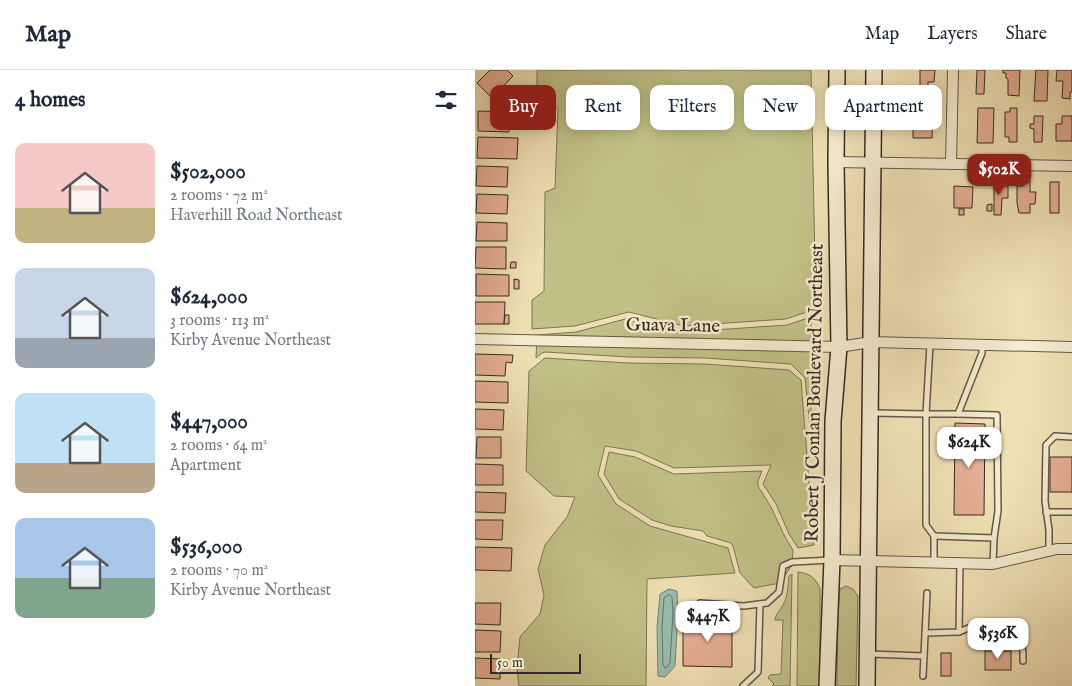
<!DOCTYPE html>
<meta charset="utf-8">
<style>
:root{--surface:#fff;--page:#f6f6f7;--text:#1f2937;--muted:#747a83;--line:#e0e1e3;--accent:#8f2418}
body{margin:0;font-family:"IM FELL English",serif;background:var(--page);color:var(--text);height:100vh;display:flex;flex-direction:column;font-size:19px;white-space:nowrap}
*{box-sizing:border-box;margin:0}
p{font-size:16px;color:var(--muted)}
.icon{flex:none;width:28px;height:28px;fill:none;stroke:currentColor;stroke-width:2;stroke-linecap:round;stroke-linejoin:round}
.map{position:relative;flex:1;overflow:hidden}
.drawer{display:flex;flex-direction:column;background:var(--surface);width:475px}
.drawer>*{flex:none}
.guide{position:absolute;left:15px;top:15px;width:475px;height:45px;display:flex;gap:10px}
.scale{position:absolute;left:15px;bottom:12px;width:91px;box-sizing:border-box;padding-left:5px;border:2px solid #362b23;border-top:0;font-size:14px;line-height:18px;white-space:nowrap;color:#362b23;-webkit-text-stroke:4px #f5ebce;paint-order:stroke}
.price{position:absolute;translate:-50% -42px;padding:0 11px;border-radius:10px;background:#fff;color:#222;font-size:16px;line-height:32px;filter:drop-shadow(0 1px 2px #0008)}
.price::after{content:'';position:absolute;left:50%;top:30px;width:15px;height:11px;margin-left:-8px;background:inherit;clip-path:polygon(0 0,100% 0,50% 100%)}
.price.active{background:var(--accent);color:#fff}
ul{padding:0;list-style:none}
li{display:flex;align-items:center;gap:15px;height:125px;padding:0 15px}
li span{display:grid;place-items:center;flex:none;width:140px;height:100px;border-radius:10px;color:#555}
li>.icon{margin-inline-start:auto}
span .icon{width:60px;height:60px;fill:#fffc;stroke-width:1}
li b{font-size:21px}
h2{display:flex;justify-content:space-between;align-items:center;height:60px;padding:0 15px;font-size:21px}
.chip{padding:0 18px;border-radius:10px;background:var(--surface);box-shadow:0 2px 12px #0003;font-size:18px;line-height:45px}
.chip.active{background:var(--accent);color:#fff}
header{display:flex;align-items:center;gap:30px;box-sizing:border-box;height:70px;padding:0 25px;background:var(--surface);border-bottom:1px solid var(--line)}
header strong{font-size:24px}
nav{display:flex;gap:28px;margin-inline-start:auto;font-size:18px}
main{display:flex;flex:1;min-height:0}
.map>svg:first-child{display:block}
</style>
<header>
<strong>Map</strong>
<nav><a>Map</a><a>Layers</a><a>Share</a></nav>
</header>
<main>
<section class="drawer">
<h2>4 homes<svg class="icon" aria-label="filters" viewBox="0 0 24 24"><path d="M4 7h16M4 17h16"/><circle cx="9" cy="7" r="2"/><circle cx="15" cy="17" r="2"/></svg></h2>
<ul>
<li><span style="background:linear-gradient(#f6c9c9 65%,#c2b280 0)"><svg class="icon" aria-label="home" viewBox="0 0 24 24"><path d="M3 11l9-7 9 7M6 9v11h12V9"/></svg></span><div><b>$502,000</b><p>2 rooms · 72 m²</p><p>Haverhill Road Northeast</p></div></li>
<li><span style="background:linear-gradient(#c9d6e8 70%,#9aa5b1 0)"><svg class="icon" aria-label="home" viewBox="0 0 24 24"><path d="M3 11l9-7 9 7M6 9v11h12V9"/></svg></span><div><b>$624,000</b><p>3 rooms · 113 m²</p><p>Kirby Avenue Northeast</p></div></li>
<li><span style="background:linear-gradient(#bfe0f5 70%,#b9a48a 0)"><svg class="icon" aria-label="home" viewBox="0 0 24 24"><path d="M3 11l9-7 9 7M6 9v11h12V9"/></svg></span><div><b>$447,000</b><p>2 rooms · 64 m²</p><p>Apartment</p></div></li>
<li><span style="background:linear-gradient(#a9c7e8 60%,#7fa58c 0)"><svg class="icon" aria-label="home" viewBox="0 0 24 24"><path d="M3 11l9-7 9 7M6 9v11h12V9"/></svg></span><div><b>$536,000</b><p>2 rooms · 70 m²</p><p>Kirby Avenue Northeast</p></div></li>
</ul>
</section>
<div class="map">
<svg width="597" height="616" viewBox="0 0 597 616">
<rect width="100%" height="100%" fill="#efe0b4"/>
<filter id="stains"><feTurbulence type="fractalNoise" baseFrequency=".004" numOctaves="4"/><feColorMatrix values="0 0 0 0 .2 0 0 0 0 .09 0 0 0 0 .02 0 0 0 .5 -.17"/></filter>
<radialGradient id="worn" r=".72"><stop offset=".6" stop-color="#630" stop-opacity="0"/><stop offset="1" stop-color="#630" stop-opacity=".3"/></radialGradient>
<g fill="#c1c087" stroke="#7c7655">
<polygon points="62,0 336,0 341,239 311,249 209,256 154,242 100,256 57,259 57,230 69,221 70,122 80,118 83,39 62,27"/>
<polygon points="336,247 336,368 330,308 316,294 230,288 153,287 70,282 67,283 61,288 62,265 101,262 154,248 209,262 312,255"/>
<polygon points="70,288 153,293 230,294 314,300 326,310 339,475 323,478 314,464 301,434 288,414 296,395 199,398 161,381 130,376 123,405 141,434 175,456 253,478 260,503 172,509 171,616 44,616 42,599 45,567 65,544 69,525 63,499 70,475 92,447 100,427 79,426 51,401 54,301"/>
<polygon points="134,382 160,387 199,404 287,401 283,411 283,416 296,437 310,467 318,480 317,495 305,513 279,518 265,503 258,476 256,473 232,466 228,461 196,456 177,450 144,429 129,404"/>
<path d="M 323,502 C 336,504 339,507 345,518 L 345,616 L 322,616 Z"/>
<path d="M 317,504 L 315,616 L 297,616 L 299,614 L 293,608 L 295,605 L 306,604 L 308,550 L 300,550 C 301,543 305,541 308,535 C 313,526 313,516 314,506 Z"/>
<polygon points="371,516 378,519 383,526 381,616 362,616 363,546 365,519"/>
</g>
<polygon fill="#9abdac" stroke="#728375" points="194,519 202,521 203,543 200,596 190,607 183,606 182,558 185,524"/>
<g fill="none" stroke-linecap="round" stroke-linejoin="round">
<polygon stroke="#687468" stroke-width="1" points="195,525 197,527 198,543 195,593 192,597 190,598 188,595 187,558 189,528"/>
</g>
<g fill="#e4ad95" stroke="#362b23">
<polygon points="15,0 32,0 38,6 17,28 2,13"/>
<polygon points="445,0 460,0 459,12 453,12 453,27 445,27"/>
<polygon points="502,0 510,0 509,24 501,24"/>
<polygon points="528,0 545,0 544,26 533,25 533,9 531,8 531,3 528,3"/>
<polygon points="561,0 573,0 572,31 559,31"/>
<polygon points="582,0 597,0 597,22 595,22 595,29 587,28 588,11 581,11"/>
<polygon points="438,32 445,33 445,36 458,36 457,68 438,68"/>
<polygon points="503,38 519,38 518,73 502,73"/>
<polygon points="535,38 542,38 542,72 534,72 534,67 530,67 530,42 535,42"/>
<polygon points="3,41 34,42 34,62 3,61"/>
<polygon points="559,46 568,46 567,72 559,72 559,59 555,58 555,54 559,54"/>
<polygon points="587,46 597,46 597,71 581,71 581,54 587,54"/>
<polygon points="3,67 43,68 42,89 2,88"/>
<polygon points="2,96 33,97 32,117 1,116"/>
<polygon points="519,111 527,111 527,116 533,116 533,128 527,128 526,145 519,145"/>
<polygon points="548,111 555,111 555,122 561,122 560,134 555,134 555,143 544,143 542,133 542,116 548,116"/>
<rect x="575" y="112" width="9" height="31"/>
<polygon points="479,116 498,117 497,138 479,138"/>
<polygon points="2,124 33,125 32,144 1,143"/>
<polygon points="517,134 517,141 512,141 512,135"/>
<rect x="484" y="139" width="5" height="6"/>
<polygon points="2,152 32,153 32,171 1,171"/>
<polygon points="1,177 31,177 31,199 0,198"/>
<polygon points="36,192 41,192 41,198 35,198"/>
<polygon points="1,204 34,205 34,226 1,226"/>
<polygon points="39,209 44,210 44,219 39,219"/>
<polygon points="0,232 30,232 29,254 0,254"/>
<polygon points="30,245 34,245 34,254 29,254"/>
<polygon points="0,284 38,285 37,293 31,292 30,306 0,305"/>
<polygon points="0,311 33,312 33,333 0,332"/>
<polygon points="0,339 29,340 28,360 0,359"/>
<polygon points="480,353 510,354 509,445 479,445"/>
<polygon points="2,367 26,367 26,388 1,388"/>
<rect x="575" y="387" width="22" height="35"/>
<polygon points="0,394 28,395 28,415 0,415"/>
<polygon points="0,422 31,423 30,443 0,442"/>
<polygon points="0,450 28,450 27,470 0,469"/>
<polygon points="0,477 37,478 36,501 0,500"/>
<polygon points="0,533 26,533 25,555 0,554"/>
<polygon points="208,550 257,550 257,597 208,596"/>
<polygon points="0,560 26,561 25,582 0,582"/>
<rect x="510" y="581" width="26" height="19"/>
<rect x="466" y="583" width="10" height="23"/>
<polygon points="0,588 25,589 25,609 0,608"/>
</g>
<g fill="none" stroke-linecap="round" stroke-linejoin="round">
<defs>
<g id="lane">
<polyline points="455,274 451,344 483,344 507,283 507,275"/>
<polyline points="398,343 451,344 451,455 459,466 459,492"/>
<polyline points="483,344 522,345 523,441 519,468"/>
<polyline points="571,442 597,442"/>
<polyline points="459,466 519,468 518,494"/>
<polyline points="574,481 574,460 570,431 571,375 580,366 597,367"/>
<polyline points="225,533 269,536 292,533 304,522 308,496 317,492 356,490"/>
<polyline points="484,562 505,553 541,552 548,582 548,591"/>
<polyline points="450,563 484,562 485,493"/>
<polyline points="395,584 449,586 452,523"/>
<polyline points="448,606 449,586"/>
<polyline points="268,616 283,602 285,534"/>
</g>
<g id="street">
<polyline points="361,92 597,96"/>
<polyline points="476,94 478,0"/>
<polyline points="0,269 364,277 396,272 597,277"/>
<polyline points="357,490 518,494 582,479 597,479"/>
</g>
<g id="secondary">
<polyline points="352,616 357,490 358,351 364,277 361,92 362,0"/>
<polyline points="392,616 399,0"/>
</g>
</defs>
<use href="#lane" stroke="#645847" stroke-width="8"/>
<use href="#street" stroke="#645847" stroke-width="12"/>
<use href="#secondary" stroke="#362b23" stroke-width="18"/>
<use href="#lane" stroke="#f5ebce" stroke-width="5"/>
<use href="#street" stroke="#f5ebce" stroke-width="10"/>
<use href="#secondary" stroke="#f5ebce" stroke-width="15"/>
</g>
<g text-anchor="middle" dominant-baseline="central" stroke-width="5" stroke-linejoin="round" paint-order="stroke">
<g font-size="19" fill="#362b23" stroke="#f5ebce">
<text transform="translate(198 256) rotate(1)">Guava Lane</text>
<text transform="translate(340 323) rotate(-89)">Robert J Conlan Boulevard Northeast</text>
</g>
</g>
<rect width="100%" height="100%" filter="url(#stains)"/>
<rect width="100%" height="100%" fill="url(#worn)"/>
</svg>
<div class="scale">50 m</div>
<b class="price active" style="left:524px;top:126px">$502K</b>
<b class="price" style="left:494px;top:399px">$624K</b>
<b class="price" style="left:233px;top:573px">$447K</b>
<b class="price" style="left:523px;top:590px">$536K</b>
<div class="guide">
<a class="chip active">Buy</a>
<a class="chip">Rent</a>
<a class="chip">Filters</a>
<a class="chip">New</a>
<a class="chip">Apartment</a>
</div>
</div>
</main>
